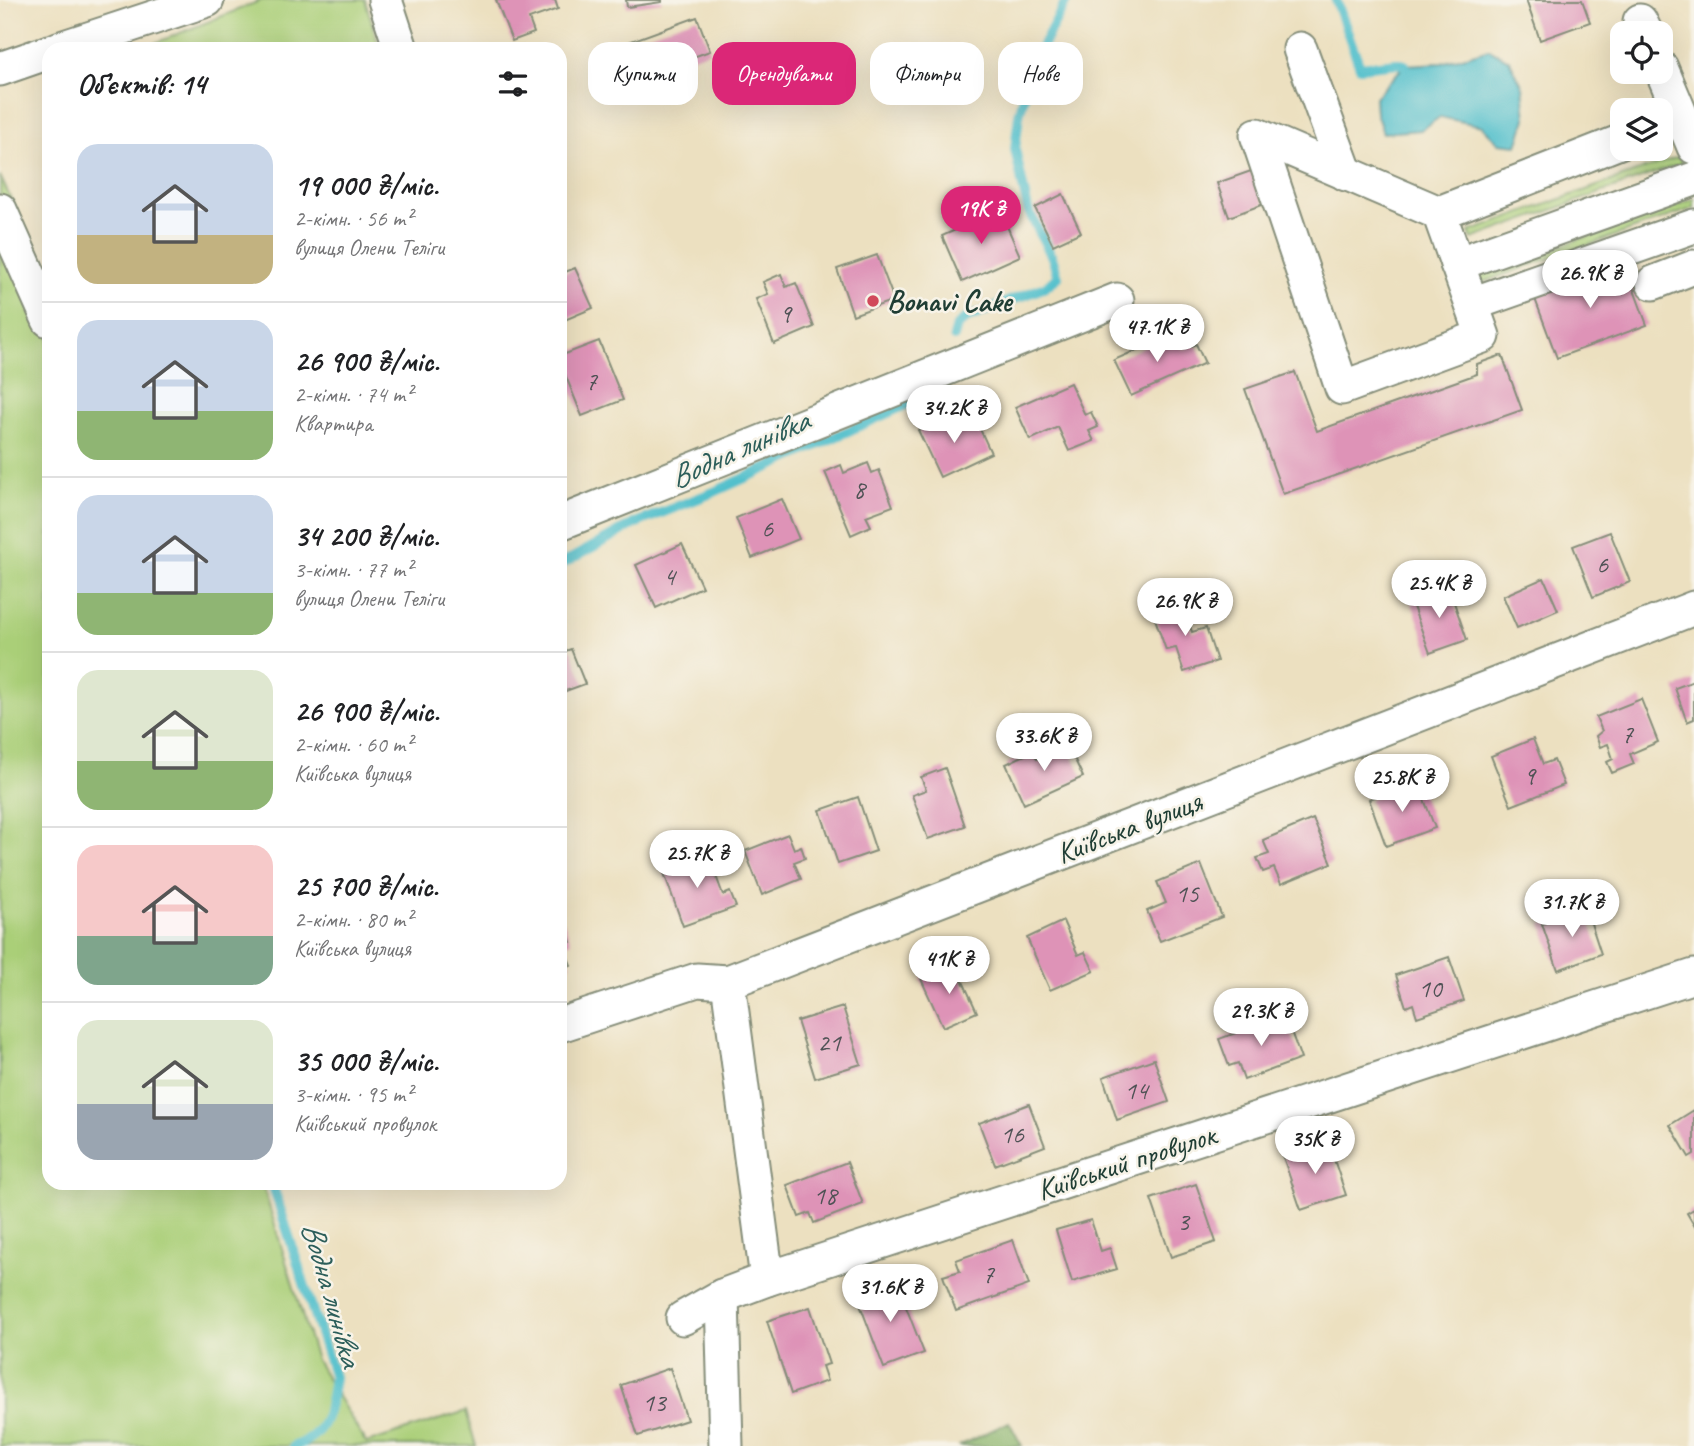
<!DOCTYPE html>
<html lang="uk">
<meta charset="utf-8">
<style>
:root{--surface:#fff;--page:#f6f6f6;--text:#202124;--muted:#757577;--line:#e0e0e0;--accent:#db2777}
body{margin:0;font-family:Caveat,sans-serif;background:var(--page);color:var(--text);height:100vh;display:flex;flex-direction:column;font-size:26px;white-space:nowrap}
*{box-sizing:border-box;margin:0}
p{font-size:23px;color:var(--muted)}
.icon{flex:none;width:38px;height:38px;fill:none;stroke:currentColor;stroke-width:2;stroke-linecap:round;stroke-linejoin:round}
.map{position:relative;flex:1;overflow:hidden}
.details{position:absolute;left:42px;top:42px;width:525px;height:1148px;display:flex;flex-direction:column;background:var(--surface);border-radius:21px;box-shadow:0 7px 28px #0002}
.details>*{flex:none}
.banner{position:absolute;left:588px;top:42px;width:665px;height:63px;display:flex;gap:14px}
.tools{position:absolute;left:1610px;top:21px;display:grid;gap:14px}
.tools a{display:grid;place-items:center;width:63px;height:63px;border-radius:14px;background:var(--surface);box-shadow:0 7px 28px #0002;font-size:35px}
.price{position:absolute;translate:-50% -60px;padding:0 16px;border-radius:24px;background:#fff;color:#222;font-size:23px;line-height:46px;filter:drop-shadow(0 2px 4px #0008)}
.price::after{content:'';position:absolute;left:50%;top:42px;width:21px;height:16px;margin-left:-10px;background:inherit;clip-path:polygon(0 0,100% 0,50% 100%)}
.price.selected{background:var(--accent);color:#fff}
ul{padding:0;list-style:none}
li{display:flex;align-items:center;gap:21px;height:175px;padding:0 35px}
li+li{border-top:2px solid var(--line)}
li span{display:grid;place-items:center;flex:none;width:196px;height:140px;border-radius:21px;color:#555}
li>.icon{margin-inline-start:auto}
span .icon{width:84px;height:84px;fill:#fffc;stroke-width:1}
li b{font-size:30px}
h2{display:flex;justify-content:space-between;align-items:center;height:84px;padding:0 35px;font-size:30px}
.tag{padding:0 24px;border-radius:21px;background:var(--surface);box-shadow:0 7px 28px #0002;font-size:24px;line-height:63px}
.tag.selected{background:var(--accent);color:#fff}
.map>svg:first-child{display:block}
</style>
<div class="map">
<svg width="1694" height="1446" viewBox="0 0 1694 1446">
<rect width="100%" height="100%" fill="#f7f3e8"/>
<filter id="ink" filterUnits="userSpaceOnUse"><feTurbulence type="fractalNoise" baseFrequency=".0143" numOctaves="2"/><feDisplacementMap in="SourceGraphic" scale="14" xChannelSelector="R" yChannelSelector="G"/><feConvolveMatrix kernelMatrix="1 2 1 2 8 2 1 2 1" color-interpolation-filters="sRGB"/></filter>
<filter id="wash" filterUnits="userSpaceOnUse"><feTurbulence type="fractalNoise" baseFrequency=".00686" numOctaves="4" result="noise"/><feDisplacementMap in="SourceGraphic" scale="28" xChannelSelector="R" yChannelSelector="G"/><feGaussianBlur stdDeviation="1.57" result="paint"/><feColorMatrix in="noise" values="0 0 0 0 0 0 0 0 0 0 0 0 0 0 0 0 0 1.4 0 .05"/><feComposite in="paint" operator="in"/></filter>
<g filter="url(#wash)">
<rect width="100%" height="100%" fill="#ece0c0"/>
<g fill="#aacf78" stroke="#648656" stroke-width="2">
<polygon points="262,0 365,0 380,49 151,49 150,45"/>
<polygon points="1678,157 1683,163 1472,239 1469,232"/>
<polygon points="0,176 49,280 49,1183 262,1183 316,1360 366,1443 466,1411 476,1446 0,1446"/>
<polygon points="1694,199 1694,208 1480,283 1477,275"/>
</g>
<polygon fill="#87b268" stroke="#53784e" stroke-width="2" points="1009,1422 1022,1446 959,1446"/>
<polygon fill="#53c0cc" stroke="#397e80" stroke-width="2" points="1489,49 1509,60 1523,87 1526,119 1517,145 1499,143 1482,126 1440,117 1421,130 1383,133 1376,113 1375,97 1405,65 1442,63"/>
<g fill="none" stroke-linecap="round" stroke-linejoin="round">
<g stroke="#53c0cc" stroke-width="10">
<polyline points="1336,0 1360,67 1397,63 1405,65"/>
<polyline points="954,337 957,326 965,319 1045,287 1058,277 1052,257 1028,210 1015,149 1019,115 1033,63 1067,0"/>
<polyline points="560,565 636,523 714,492 943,388"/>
<path d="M 272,1183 L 334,1377 C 329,1409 329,1434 294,1446"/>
</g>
</g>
<g id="blocks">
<g fill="#de93b7">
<polygon points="496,0 555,0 558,9 529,19 534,33 512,41"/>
<polygon points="626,0 662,0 662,2 627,7"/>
<polygon points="1526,0 1582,0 1590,22 1540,40"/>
<polygon points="697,17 710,51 632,79 620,45"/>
<polygon points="1251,171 1264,204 1229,217 1217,183"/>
<polygon points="1063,194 1081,232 1053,245 1035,208"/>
<polygon points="1000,210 1020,256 962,282 942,236"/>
<polygon points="877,255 894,300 853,315 837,269"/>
<polygon points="1624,263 1647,325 1557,358 1534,296"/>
<polygon points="560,265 563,273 575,268 593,308 560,322"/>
<polygon points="781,274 786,287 796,283 814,327 774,344 756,299 768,294 763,282"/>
<polygon points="1176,333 1183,349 1196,344 1205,363 1131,396 1114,360"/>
<polygon points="599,341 623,400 582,416 560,362 560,356"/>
<polygon points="1502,355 1522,410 1283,494 1245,389 1295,372 1317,431 1477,374 1477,364"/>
<polygon points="1070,383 1085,415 1091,412 1098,427 1089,431 1094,441 1069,451 1058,427 1030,440 1015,407"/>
<polygon points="974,416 991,453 940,477 918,430 940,420 944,429"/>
<polygon points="868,463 872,473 879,470 893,506 866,516 871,526 851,535 825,472 841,465 844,473"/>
<polygon points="782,499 799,539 752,558 736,518"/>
<polygon points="1610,532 1630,582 1593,597 1573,546"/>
<polygon points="682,544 702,587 656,608 636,565"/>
<polygon points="1544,578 1558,610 1517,628 1503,596"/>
<polygon points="1449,588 1467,640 1430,653 1411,601"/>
<polygon points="1182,603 1192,632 1206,628 1217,661 1184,672 1176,648 1166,650 1153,613"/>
<polygon points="571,649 585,684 560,693 560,653"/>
<polygon points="1694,681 1694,719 1687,722 1675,688"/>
<polygon points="1641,699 1658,742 1630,754 1634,764 1612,773 1607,762 1613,759 1608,744 1600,747 1596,736 1602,731 1596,717"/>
<polygon points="1533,739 1543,764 1554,760 1564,785 1511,806 1491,756"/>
<polygon points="1068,745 1083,777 1024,804 1006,764 1033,751 1037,759"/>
<polygon points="945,768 965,826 928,839 912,795 926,790 921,777"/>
<polygon points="1417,781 1435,828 1386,846 1369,799"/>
<polygon points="858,797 876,851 838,864 820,810"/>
<polygon points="1313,819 1332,863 1281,884 1274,868 1263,872 1257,858 1269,854 1263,840"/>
<polygon points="788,834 794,849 801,846 805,858 794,862 801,879 762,895 745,851"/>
<polygon points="708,854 723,895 730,892 736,907 683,926 663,870"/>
<polygon points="1201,864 1222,917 1160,941 1147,911 1166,903 1157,882"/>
<polygon points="1586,908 1601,954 1558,970 1542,924"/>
<polygon points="563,920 571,942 563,945 571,965 560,969 560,921"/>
<polygon points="1063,921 1078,955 1085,952 1094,971 1050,990 1027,938"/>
<polygon points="1449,957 1464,1001 1417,1017 1413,1004 1406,1007 1396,975"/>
<polygon points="955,964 977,1012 943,1027 921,979"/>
<polygon points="843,1007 861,1064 815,1078 797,1021"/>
<polygon points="1285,1015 1301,1059 1244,1080 1238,1063 1229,1066 1219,1039"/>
<polygon points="1154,1059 1169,1102 1117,1120 1103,1077"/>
<polygon points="1029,1104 1045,1146 995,1165 979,1123"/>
<polygon points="1694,1110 1694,1154 1689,1157 1670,1125"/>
<polygon points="1328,1142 1346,1195 1301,1210 1283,1157"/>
<polygon points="847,1162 863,1204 814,1223 810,1213 799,1217 787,1185"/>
<polygon points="1196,1184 1216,1242 1171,1257 1151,1199"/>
<polygon points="1694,1209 1694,1225 1687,1213"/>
<polygon points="1091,1220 1101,1251 1110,1248 1117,1269 1072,1282 1056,1230"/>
<polygon points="1013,1240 1029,1285 956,1311 943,1276 960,1271 956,1260"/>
<polygon points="895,1279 924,1353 884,1368 856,1294"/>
<polygon points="810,1307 829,1364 822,1366 827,1381 791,1394 767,1321"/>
<polygon points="670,1368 687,1420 638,1436 621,1385"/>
</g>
</g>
</g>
<g filter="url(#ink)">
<use href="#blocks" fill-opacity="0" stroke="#868e7a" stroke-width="2"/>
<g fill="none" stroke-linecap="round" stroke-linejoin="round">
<defs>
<g id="minor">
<polyline points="385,0 401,49"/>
<polyline points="1640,21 1646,33"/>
<polyline points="58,49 207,0"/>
<polyline points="1300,49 1346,174"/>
<polyline points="1661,68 1682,118"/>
<polyline points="0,69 49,52"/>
<polyline points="1661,126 1682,118 1694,147"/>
<polyline points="0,210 49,320"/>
<polyline points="1439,213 1483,336 1342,388 1257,135 1439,213 1622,141"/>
<polyline points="1457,264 1694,179"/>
<polyline points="1653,283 1694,267"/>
<polyline points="1472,304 1694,226"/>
<polyline points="560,523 1117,300"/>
<polyline points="728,982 767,1279"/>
<polyline points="560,1025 697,980 728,982 1694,608"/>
<polyline points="722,1296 726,1446"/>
<polyline points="683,1318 722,1296 767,1279 1694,976"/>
</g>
</defs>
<use href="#minor" stroke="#868e7a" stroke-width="37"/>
<use href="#minor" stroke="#fff" stroke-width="33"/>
</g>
</g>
<circle fill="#d1495b" stroke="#f7f3e8" stroke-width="2.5" cx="873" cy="301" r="7"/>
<g text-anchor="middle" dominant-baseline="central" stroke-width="5" stroke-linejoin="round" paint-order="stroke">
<g font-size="26" fill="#4f5255">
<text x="785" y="313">9</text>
<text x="591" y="381">7</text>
<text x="859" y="489">8</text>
<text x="767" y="528">6</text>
<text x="1602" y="564">6</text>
<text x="669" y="576">4</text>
<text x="1627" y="734">7</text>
<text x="1529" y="775">9</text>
<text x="1187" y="893">15</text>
<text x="1430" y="988">10</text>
<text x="829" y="1042">21</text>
<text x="1136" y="1090">14</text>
<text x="1012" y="1134">16</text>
<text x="825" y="1195">18</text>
<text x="1183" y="1221">3</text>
<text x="988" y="1274">7</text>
<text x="654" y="1402">13</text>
</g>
<g font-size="30" font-weight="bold" fill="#1f3d34" stroke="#f7f3e8" text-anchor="start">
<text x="887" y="301">Bonavi Cake</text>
</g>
<g font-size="30" fill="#1f3d34" stroke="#f7f3e8">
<text transform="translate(1129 827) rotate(-21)">Київська вулиця</text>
<text transform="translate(1126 1162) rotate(-18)">Київський провулок</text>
</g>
<g font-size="32" font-style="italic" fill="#2c5e5a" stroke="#f7f3e8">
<text transform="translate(739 449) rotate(-24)">Водна линівка</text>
<text transform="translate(332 1294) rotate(74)">Водна линівка</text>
</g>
</g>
</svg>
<div class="tools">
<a><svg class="icon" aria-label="locate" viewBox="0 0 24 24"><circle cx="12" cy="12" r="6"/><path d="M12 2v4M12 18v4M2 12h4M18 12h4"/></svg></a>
<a><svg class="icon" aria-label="layers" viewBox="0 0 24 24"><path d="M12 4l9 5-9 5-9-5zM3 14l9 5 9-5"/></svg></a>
</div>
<b class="price selected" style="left:981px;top:246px">19K ₴</b>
<b class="price" style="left:1590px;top:310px">26.9K ₴</b>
<b class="price" style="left:1157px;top:364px">47.1K ₴</b>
<b class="price" style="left:954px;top:445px">34.2K ₴</b>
<b class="price" style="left:1439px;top:620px">25.4K ₴</b>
<b class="price" style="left:1185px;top:638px">26.9K ₴</b>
<b class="price" style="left:1044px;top:773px">33.6K ₴</b>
<b class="price" style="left:1402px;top:814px">25.8K ₴</b>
<b class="price" style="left:697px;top:890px">25.7K ₴</b>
<b class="price" style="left:1572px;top:939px">31.7K ₴</b>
<b class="price" style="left:949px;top:996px">41K ₴</b>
<b class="price" style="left:1261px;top:1048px">29.3K ₴</b>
<b class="price" style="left:1315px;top:1176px">35K ₴</b>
<b class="price" style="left:890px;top:1324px">31.6K ₴</b>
<div class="banner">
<a class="tag">Купити</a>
<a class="tag selected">Орендувати</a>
<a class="tag">Фільтри</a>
<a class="tag">Нове</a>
</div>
<section class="details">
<h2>Об’єктів: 14<svg class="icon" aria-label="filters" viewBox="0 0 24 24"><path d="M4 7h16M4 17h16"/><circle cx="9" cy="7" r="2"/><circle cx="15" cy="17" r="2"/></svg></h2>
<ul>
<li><span style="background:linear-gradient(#c9d6e8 65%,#c2b280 0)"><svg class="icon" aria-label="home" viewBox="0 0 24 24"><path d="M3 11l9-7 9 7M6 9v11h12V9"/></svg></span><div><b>19 000 ₴/міс.</b><p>2-кімн. · 56 m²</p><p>вулиця Олени Теліги</p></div></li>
<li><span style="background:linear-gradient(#c9d6e8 65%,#8fb573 0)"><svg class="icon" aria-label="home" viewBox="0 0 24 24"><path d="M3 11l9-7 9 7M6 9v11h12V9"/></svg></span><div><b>26 900 ₴/міс.</b><p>2-кімн. · 74 m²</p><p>Квартира</p></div></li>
<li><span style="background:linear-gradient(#c9d6e8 70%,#8fb573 0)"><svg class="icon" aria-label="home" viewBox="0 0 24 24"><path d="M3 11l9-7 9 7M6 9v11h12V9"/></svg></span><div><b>34 200 ₴/міс.</b><p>3-кімн. · 77 m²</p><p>вулиця Олени Теліги</p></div></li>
<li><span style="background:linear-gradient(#dfe7d0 65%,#8fb573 0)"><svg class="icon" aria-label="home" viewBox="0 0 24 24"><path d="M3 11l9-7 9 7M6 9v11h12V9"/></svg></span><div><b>26 900 ₴/міс.</b><p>2-кімн. · 60 m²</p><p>Київська вулиця</p></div></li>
<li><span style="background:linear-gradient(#f6c9c9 65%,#7fa58c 0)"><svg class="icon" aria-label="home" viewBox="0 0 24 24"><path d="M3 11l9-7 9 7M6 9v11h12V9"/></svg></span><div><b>25 700 ₴/міс.</b><p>2-кімн. · 80 m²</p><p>Київська вулиця</p></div></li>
<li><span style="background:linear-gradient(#dfe7d0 60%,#9aa5b1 0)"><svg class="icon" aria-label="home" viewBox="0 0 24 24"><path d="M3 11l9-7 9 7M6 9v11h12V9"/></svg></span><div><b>35 000 ₴/міс.</b><p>3-кімн. · 95 m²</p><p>Київський провулок</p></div></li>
</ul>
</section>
</div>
